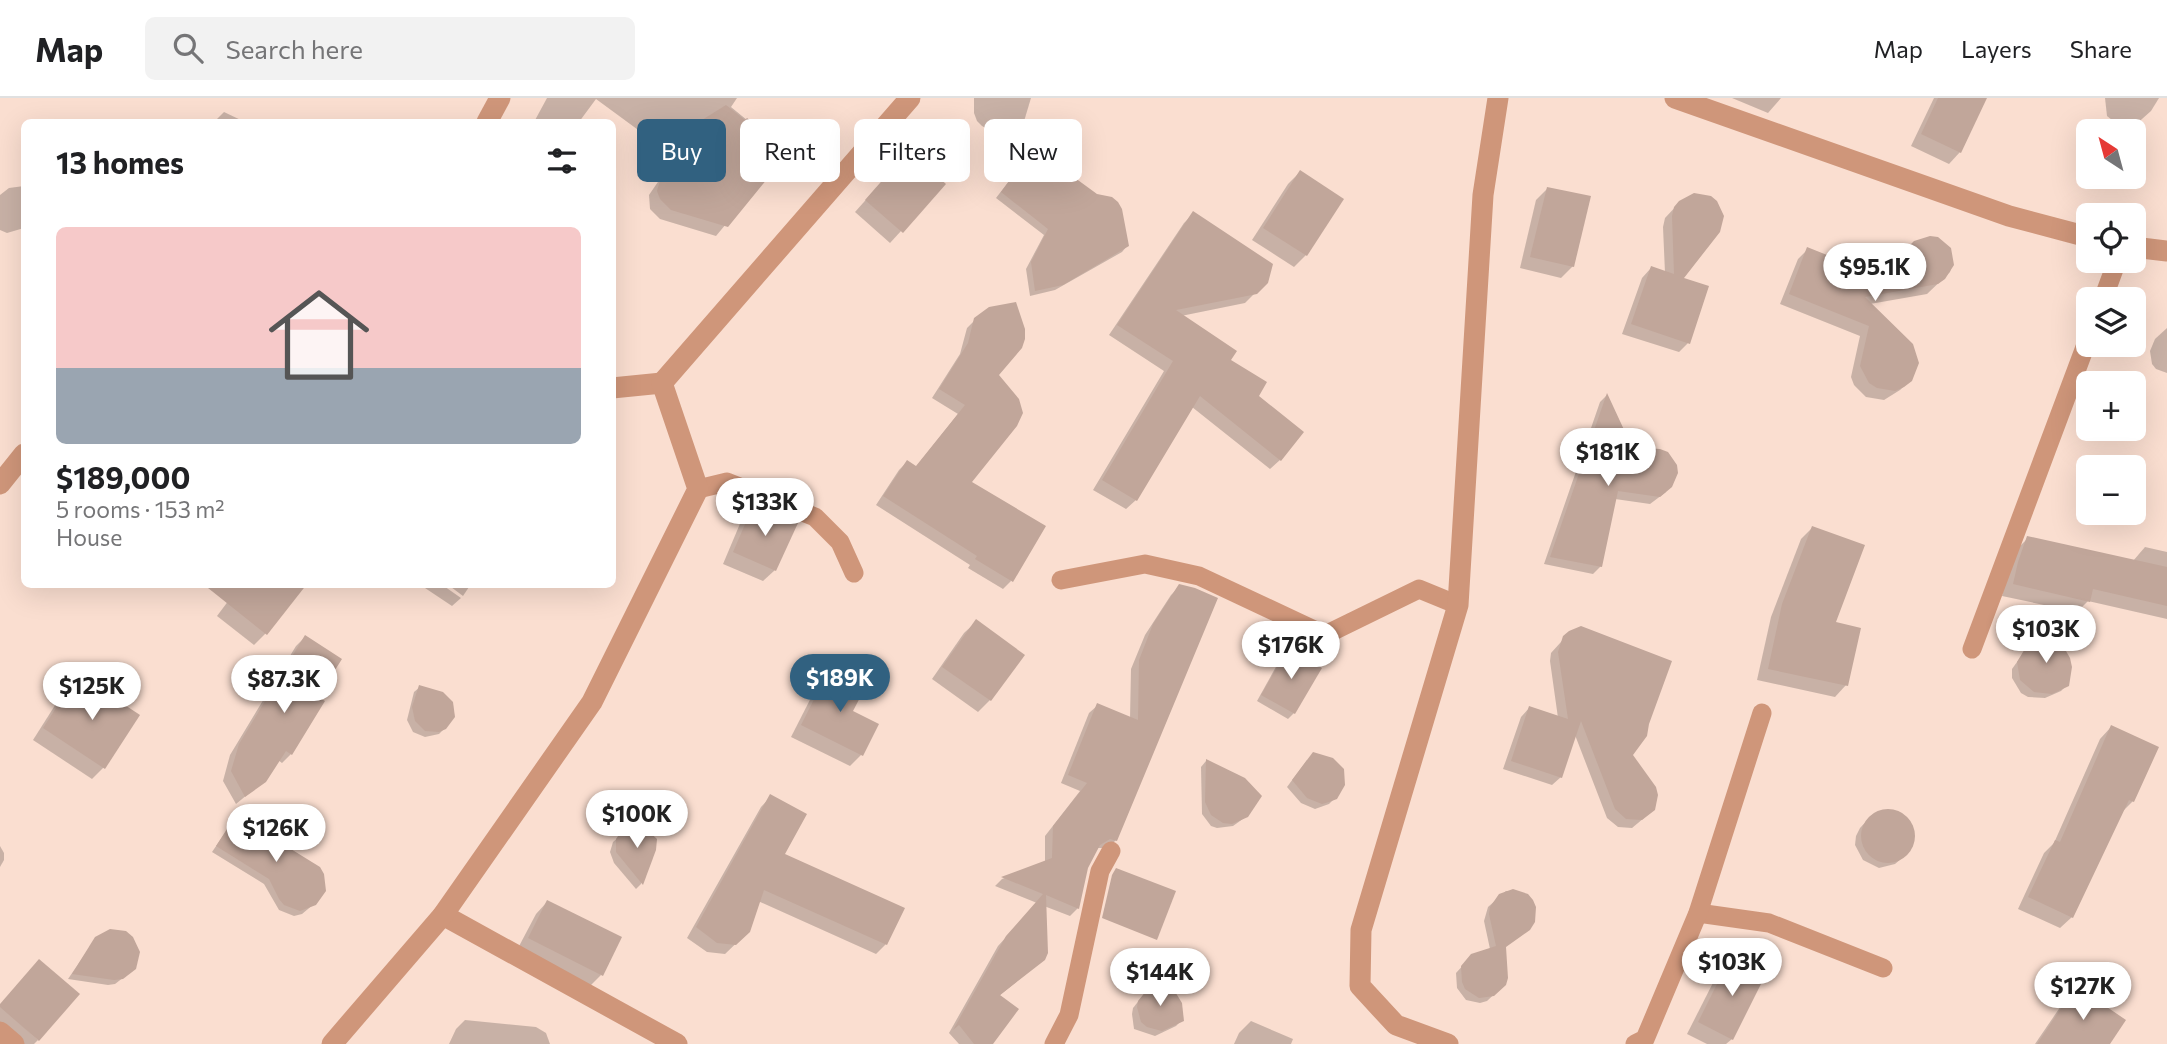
<!DOCTYPE html>
<meta charset="utf-8">
<style>
:root{--surface:#fff;--page:#f2f2f2;--text:#202124;--muted:#757577;--line:#e0e0e0;--accent:#316180}
body{margin:0;font-family:Commissioner,sans-serif;background:var(--page);color:var(--text);height:100vh;display:flex;flex-direction:column;font-size:26px;white-space:nowrap}
*{box-sizing:border-box;margin:0}
p{font-size:23px;color:var(--muted)}
.icon{flex:none;width:38px;height:38px;fill:none;stroke:currentColor;stroke-width:2;stroke-linecap:round;stroke-linejoin:round}
.map{position:relative;flex:1;overflow:hidden}
.details{position:absolute;left:21px;top:21px;width:595px;height:469px;display:flex;flex-direction:column;background:var(--surface);border-radius:10px;box-shadow:0 7px 28px #0002}
.details>*{flex:none}
.hud{position:absolute;left:637px;top:21px;width:665px;height:63px;display:flex;gap:14px}
.needle{width:46px;rotate:324deg}
.controls{position:absolute;left:2076px;top:21px;display:grid;gap:14px}
.controls a{display:grid;place-items:center;width:70px;height:70px;border-radius:10px;background:var(--surface);box-shadow:0 7px 28px #0002;font-size:35px}
.price{position:absolute;translate:-50% -60px;padding:0 16px;border-radius:24px;background:#fff;color:#222;font-size:23px;line-height:46px;filter:drop-shadow(0 2px 4px #0008)}
.price::after{content:'';position:absolute;left:50%;top:42px;width:21px;height:16px;margin-left:-10px;background:inherit;clip-path:polygon(0 0,100% 0,50% 100%)}
.price.current{background:var(--accent);color:#fff}
ul{padding:0;list-style:none}
li{display:grid;align-content:center;gap:14px;height:371px;padding:0 35px}
li+li{border-top:2px solid var(--line)}
li span{display:grid;place-items:center;height:217px;border-radius:10px;color:#555}
li>.icon{margin-inline-start:auto}
span .icon{width:126px;height:126px;fill:#fffc;stroke-width:1}
li b{font-size:30px}
h2{display:flex;justify-content:space-between;align-items:center;height:84px;padding:0 35px;font-size:30px}
.chip{padding:0 24px;border-radius:10px;background:var(--surface);box-shadow:0 7px 28px #0002;font-size:24px;line-height:63px}
.chip.current{background:var(--accent);color:#fff}
header{display:flex;align-items:center;gap:42px;box-sizing:border-box;height:98px;padding:0 35px;background:var(--surface);border-bottom:2px solid var(--line)}
header strong{font-size:33px}
nav{display:flex;gap:38px;margin-inline-start:auto;font-size:24px}
.search{width:490px;height:63px;background:var(--page);display:flex;align-items:center;gap:18px;box-sizing:border-box;padding:0 24px;border-radius:10px;color:var(--muted);font-size:26px}
.map>svg:first-child{display:block}
</style>
<header>
<strong>Map</strong>
<div class="search"><svg class="icon" aria-label="search" viewBox="0 0 24 24"><circle cx="10" cy="10" r="6"/><path d="M15 15l6 6"/></svg>Search here</div>
<nav><a>Map</a><a>Layers</a><a>Share</a></nav>
</header>
<div class="map">
<svg width="2167" height="946" viewBox="0 0 2167 946">
<rect width="100%" height="100%" fill="#faded0"/>
<g fill="#0003">
<polygon points="547,0 737,0 731,9 786,54 716,138 660,121 650,111 649,97 675,59 596,1 579,24 534,24"/>
<polygon points="974,0 1031,0 1019,40 1013,45 982,28 977,23 974,15"/>
<polygon points="1732,0 1781,0 1768,15"/>
<polygon points="1934,0 1964,0 1960,54 1949,66 1911,48"/>
<polygon points="2105,0 2159,0 2151,13 2133,29 2118,27 2107,18"/>
<polygon points="224,14 245,24 214,24"/>
<polygon points="1029,57 1127,148 1122,154 1055,192 1030,198 1026,171 1044,137 996,100"/>
<polygon points="897,67 901,133 890,145 855,114"/>
<polygon points="1300,74 1306,157 1294,169 1252,142 1288,86"/>
<polygon points="24,88 24,130 7,135 0,132 0,97 9,90"/>
<polygon points="1548,90 1573,168 1561,180 1520,170 1536,102"/>
<polygon points="1680,104 1681,180 1688,245 1679,254 1622,236 1642,180 1651,170 1665,175 1663,129 1665,120"/>
<polygon points="1194,115 1266,184 1245,205 1181,218 1228,262 1257,298 1280,362 1270,371 1192,309 1136,402 1126,411 1093,392 1164,273 1109,237 1184,125"/>
<polygon points="1915,144 1952,167 1950,174 1927,196 1870,206 1912,247 1917,265 1911,282 1900,292 1884,302 1866,299 1854,287 1851,279 1860,238 1780,206 1798,161 1808,151 1888,184 1898,161"/>
<polygon points="976,221 970,384 1011,483 1003,491 968,470 970,467 876,407 899,372 907,364 916,369 958,316 932,300 960,256 967,230"/>
<polygon points="2167,230 2167,275 2156,271 2152,266 2150,253 2155,241"/>
<polygon points="1606,298 1631,351 1666,394 1650,406 1615,401 1601,468 1593,476 1544,466 1600,304"/>
<polygon points="754,410 775,472 763,483 723,466 742,421"/>
<polygon points="1812,430 1846,587 1835,599 1757,582 1771,519 1801,441"/>
<polygon points="2028,440 2133,463 2145,449 2167,454 2167,521 2088,503 2077,514 2002,498 2007,477 2016,452"/>
<polygon points="241,486 266,535 254,547 217,518"/>
<polygon points="419,486 441,486 461,500 452,508"/>
<polygon points="447,486 471,486 463,498"/>
<polygon points="1180,488 1116,742 1108,750 1098,750 1087,767 1078,810 1070,818 1044,808 1044,861 999,898 991,946 959,946 949,935 998,848 1037,805 995,788 1002,781 1045,765 1045,738 1080,693 1061,685 1089,615 1098,607 1130,621 1131,571 1145,537 1171,497"/>
<polygon points="976,524 990,602 978,614 932,581 964,535"/>
<polygon points="1570,534 1631,657 1644,720 1632,730 1618,729 1607,720 1575,637 1561,679 1552,687 1503,671 1521,619 1529,610 1558,620 1550,563 1551,555"/>
<polygon points="305,539 315,600 291,656 282,665 278,662 264,683 236,706 223,683 230,657 296,548"/>
<polygon points="2027,550 2067,587 2061,593 2045,600 2028,599 2021,595 2012,580 2012,571"/>
<polygon points="1288,553 1294,615 1288,621 1257,603 1282,558"/>
<polygon points="829,574 851,614 861,657 850,668 791,639 818,586"/>
<polygon points="78,578 104,669 92,681 33,642 66,590"/>
<polygon points="420,589 445,630 439,636 425,639 413,634 407,622 414,594"/>
<polygon points="2111,629 2133,703 2120,716 2072,819 2060,830 2018,811 2044,755 2054,745 2100,641"/>
<polygon points="1307,662 1335,700 1329,706 1315,711 1301,705 1287,689"/>
<polygon points="1206,663 1247,718 1233,728 1217,730 1211,728 1202,716 1201,669"/>
<polygon points="771,698 783,757 886,846 876,856 758,803 749,833 725,856 707,854 687,840 761,709"/>
<polygon points="1888,712 1903,717 1912,730 1914,738 1908,754 1902,760 1895,766 1879,770 1863,762 1855,747 1856,738 1860,730 1872,717"/>
<polygon points="236,719 314,806 302,816 294,818 279,812 264,786 212,754"/>
<polygon points="620,738 654,751 641,786 636,791 614,765 610,754 613,744"/>
<polygon points="0,748 4,755 4,762 0,769"/>
<polygon points="1506,793 1520,794 1504,850 1504,887 1487,903 1480,905 1466,902 1457,890 1456,875 1466,864 1490,851 1484,823 1488,809"/>
<polygon points="547,804 601,877 590,888 517,852 536,816"/>
<polygon points="96,840 128,876 115,886 108,887 68,881"/>
<polygon points="1731,860 1732,941 1726,946 1707,946 1687,936 1720,871"/>
<polygon points="1149,890 1182,922 1176,928 1155,938 1134,931 1132,916 1133,910"/>
<polygon points="2076,890 2108,946 2035,946 2065,902"/>
<polygon points="0,907 38,942 34,946 18,946 0,930"/>
<polygon points="465,922 536,929 546,935 550,946 449,946 456,931"/>
<polygon points="1251,923 1293,941 1291,946 1234,946 1239,935"/>
</g>
<g fill="#c1a69a">
<polygon points="1938,0 1987,0 1961,55 1921,36"/>
<polygon points="726,7 745,22 747,20 789,54 728,129 671,112 660,101 657,93 661,79 683,48 673,40"/>
<polygon points="1034,50 1097,96 1112,99 1118,104 1122,111 1129,148 1063,187 1035,193 1031,164 1048,131 1001,94"/>
<polygon points="908,53 946,86 903,135 865,102"/>
<polygon points="1300,72 1344,101 1307,158 1263,130"/>
<polygon points="1547,89 1591,98 1574,169 1530,159"/>
<polygon points="1694,95 1711,98 1717,103 1724,118 1720,134 1684,180 1709,188 1690,246 1631,226 1651,168 1674,176 1672,118 1674,109 1679,103"/>
<polygon points="1193,113 1273,166 1268,185 1257,196 1176,212 1237,253 1231,262 1267,284 1259,298 1304,334 1281,363 1200,298 1137,403 1102,382 1173,263 1117,227"/>
<polygon points="1930,138 1938,139 1951,150 1954,167 1945,181 1938,186 1865,199 1913,246 1919,265 1912,283 1904,289 1895,293 1877,290 1869,285 1860,268 1869,228 1789,196 1807,149 1892,183 1908,149 1914,143"/>
<polygon points="1016,204 1025,231 1025,241 1022,250 999,277 1019,301 1023,315 1017,328 972,384 1046,428 1013,484 975,461 977,458 883,398 907,362 916,368 965,307 939,291 968,245 974,220 989,209"/>
<polygon points="1607,295 1632,349 1660,351 1668,354 1677,367 1678,375 1672,389 1660,399 1618,393 1602,469 1550,459"/>
<polygon points="753,408 798,425 776,473 733,454"/>
<polygon points="1812,428 1865,447 1836,524 1861,530 1848,588 1768,571 1782,506"/>
<polygon points="2027,438 2167,469 2167,508 2093,491 2090,504 2013,486 2018,464"/>
<polygon points="203,486 307,486 267,537"/>
<polygon points="1179,486 1195,490 1218,500 1117,743 1110,741 1100,747 1088,770 1079,811 1046,797 1048,855 1045,862 1000,897 1019,911 993,946 974,946 959,927 953,932 1006,838 1043,796 1001,779 1052,760 1053,728 1087,685 1068,677 1097,605 1138,622 1139,562 1153,526"/>
<polygon points="976,521 1025,557 991,603 942,569"/>
<polygon points="1581,528 1672,563 1649,626 1647,638 1633,657 1656,689 1658,697 1655,712 1642,722 1626,721 1615,711 1581,623 1562,680 1511,663 1529,608 1568,621 1558,554 1563,538 1569,533"/>
<polygon points="2054,532 2070,560 2072,569 2069,588 2052,596 2034,594 2020,582 2017,564 2026,549"/>
<polygon points="305,537 342,561 318,599 325,603 292,657 286,653 266,684 245,699 231,673 239,646"/>
<polygon points="1288,550 1322,570 1295,616 1261,597"/>
<polygon points="829,572 865,590 853,613 879,626 863,658 801,627"/>
<polygon points="78,576 140,617 105,671 43,630"/>
<polygon points="419,587 443,594 453,604 455,619 446,631 439,634 425,633 415,623 412,609"/>
<polygon points="2111,627 2159,649 2134,704 2129,702 2073,820 2028,799 2055,742 2060,744"/>
<polygon points="1313,654 1333,660 1344,671 1345,687 1337,701 1329,704 1322,706 1307,700 1292,682"/>
<polygon points="1206,661 1245,680 1262,698 1248,719 1232,726 1223,725 1211,717 1205,704"/>
<polygon points="770,696 807,716 785,756 905,810 887,847 764,792 750,834 736,847 717,845 696,829"/>
<circle cx="1888" cy="738" r="27"/>
<polygon points="236,717 320,769 324,776 326,793 316,807 300,813 284,807 279,801 269,781 216,748"/>
<polygon points="630,727 644,729 657,741 656,752 643,787 616,754 616,741 623,731"/>
<polygon points="1116,770 1176,793 1157,842 1102,820 1112,777"/>
<polygon points="1513,791 1528,796 1533,802 1536,809 1535,824 1530,832 1506,849 1508,880 1506,887 1494,898 1479,900 1465,891 1462,884 1461,868 1471,856 1496,848 1489,816 1490,809 1499,796"/>
<polygon points="547,802 622,839 603,878 528,840"/>
<polygon points="110,831 126,833 133,839 140,854 136,871 123,881 114,882 72,876 95,839"/>
<polygon points="1731,858 1766,876 1733,942 1698,924"/>
<polygon points="39,861 80,896 39,943 0,909 0,906"/>
<polygon points="1155,882 1174,892 1182,905 1184,923 1162,933 1147,929 1141,924 1137,909 1138,903"/>
<polygon points="2076,888 2126,922 2110,946 2037,946"/>
</g>
<g fill="none" stroke-linecap="round" stroke-linejoin="round">
<g stroke="#cf967a" stroke-width="19">
<polyline points="2103,201 2117,163"/>
<polyline points="698,391 727,384 815,419 840,444 854,475"/>
<polyline points="1061,482 1145,466 1199,478 1325,537 1419,491 1458,507"/>
<polyline points="1972,551 2088,241"/>
<polyline points="1698,815 1769,825 1883,870"/>
<polyline points="1054,946 1069,917 1100,773 1111,753"/>
<polyline points="1635,946 1645,941 1698,815 1762,615"/>
</g>
<g stroke="#cf967a" stroke-width="21">
<polyline points="1675,0 2009,118 2088,139"/>
<polyline points="487,24 500,0"/>
<polyline points="2133,149 2167,153"/>
<polyline points="612,290 662,285"/>
<polyline points="0,386 24,356"/>
<polyline points="443,817 677,946"/>
<polyline points="0,934 14,946"/>
<polyline points="332,946 443,817 592,604 698,391 662,285 910,0"/>
<polyline points="1448,946 1396,927 1360,888 1361,832 1458,507 1483,97 1498,0"/>
</g>
</g>
</svg>
<div class="controls">
<a><svg class="needle" viewBox="-14 -14 28 28"><path d="M0-13l5 13h-10z" fill="#e53935"/><path d="M0 13l5-13h-10z" fill="#757577"/></svg></a>
<a><svg class="icon" aria-label="locate" viewBox="0 0 24 24"><circle cx="12" cy="12" r="6"/><path d="M12 2v4M12 18v4M2 12h4M18 12h4"/></svg></a>
<a><svg class="icon" aria-label="layers" viewBox="0 0 24 24"><path d="M12 4l9 5-9 5-9-5zM3 14l9 5 9-5"/></svg></a>
<a>+</a>
<a>−</a>
</div>
<b class="price" style="left:1875px;top:205px">$95.1K</b>
<b class="price" style="left:1608px;top:390px">$181K</b>
<b class="price" style="left:765px;top:440px">$133K</b>
<b class="price" style="left:2046px;top:567px">$103K</b>
<b class="price" style="left:1291px;top:583px">$176K</b>
<b class="price current" style="left:840px;top:616px">$189K</b>
<b class="price" style="left:284px;top:617px">$87.3K</b>
<b class="price" style="left:92px;top:624px">$125K</b>
<b class="price" style="left:637px;top:752px">$100K</b>
<b class="price" style="left:276px;top:766px">$126K</b>
<b class="price" style="left:1732px;top:900px">$103K</b>
<b class="price" style="left:1160px;top:910px">$144K</b>
<b class="price" style="left:2083px;top:924px">$127K</b>
<div class="hud">
<a class="chip current">Buy</a>
<a class="chip">Rent</a>
<a class="chip">Filters</a>
<a class="chip">New</a>
</div>
<section class="details">
<h2>13 homes<svg class="icon" aria-label="filters" viewBox="0 0 24 24"><path d="M4 7h16M4 17h16"/><circle cx="9" cy="7" r="2"/><circle cx="15" cy="17" r="2"/></svg></h2>
<ul>
<li><span style="background:linear-gradient(#f6c9c9 65%,#9aa5b1 0)"><svg class="icon" aria-label="home" viewBox="0 0 24 24"><path d="M3 11l9-7 9 7M6 9v11h12V9"/></svg></span><div><b>$189,000</b><p>5 rooms · 153 m²</p><p>House</p></div></li>
</ul>
</section>
</div>
